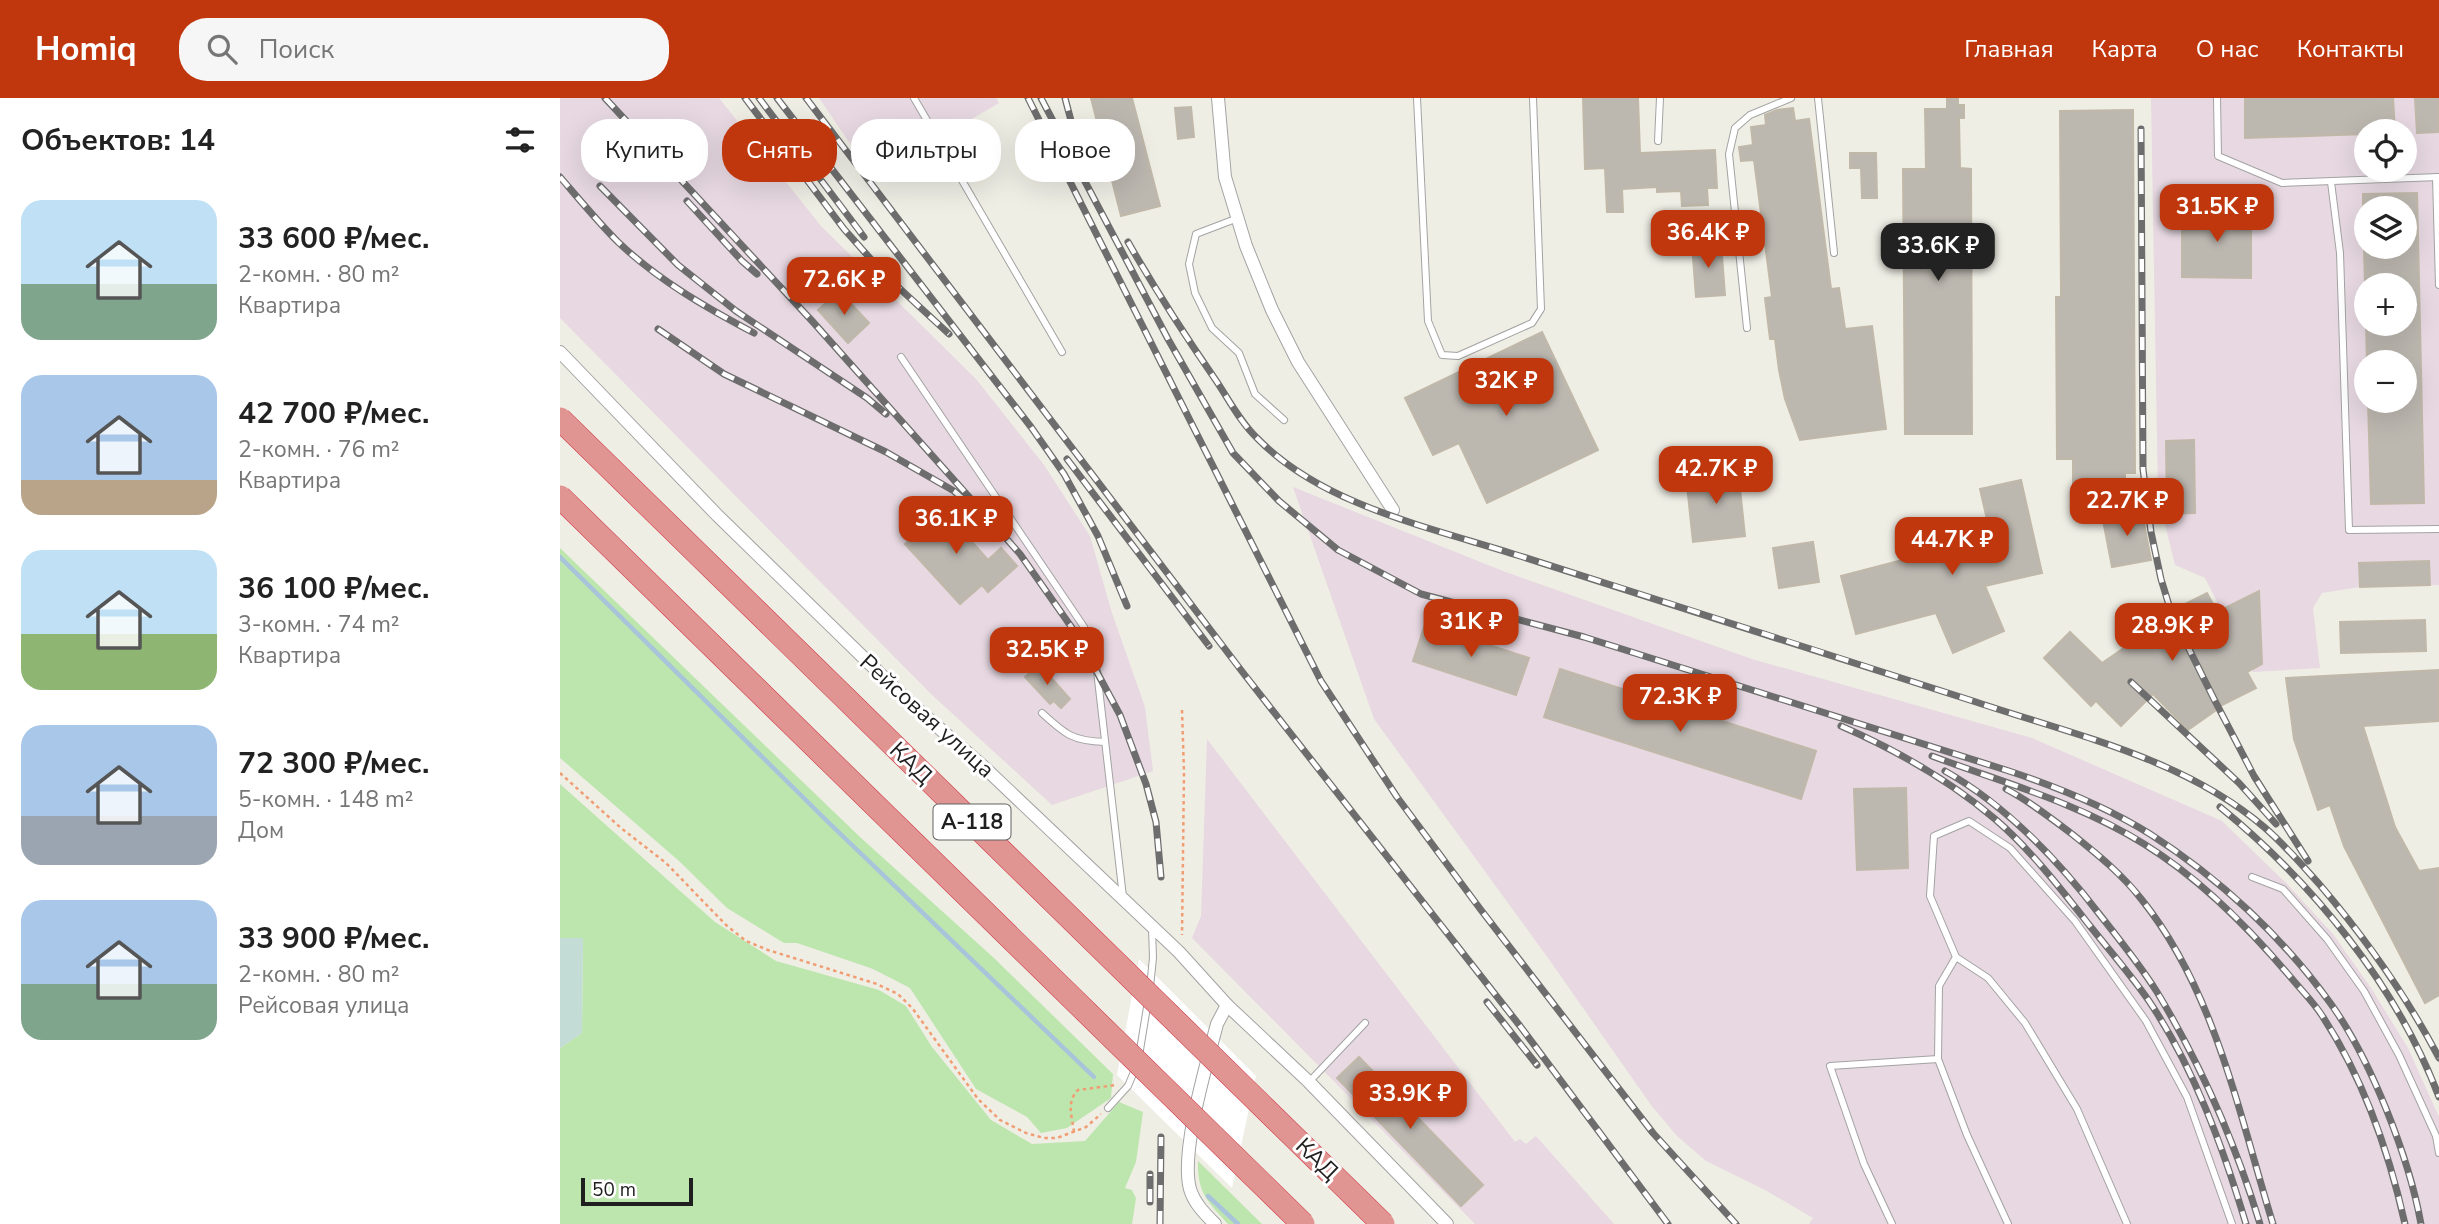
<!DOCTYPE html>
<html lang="ru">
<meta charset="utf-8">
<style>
:root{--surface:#fff;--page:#f6f6f6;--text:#222;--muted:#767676;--accent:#c0360d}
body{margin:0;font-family:"Nunito Sans",sans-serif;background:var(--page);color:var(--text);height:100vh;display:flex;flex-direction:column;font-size:26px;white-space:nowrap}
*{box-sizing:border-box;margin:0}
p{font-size:23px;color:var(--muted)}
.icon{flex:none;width:38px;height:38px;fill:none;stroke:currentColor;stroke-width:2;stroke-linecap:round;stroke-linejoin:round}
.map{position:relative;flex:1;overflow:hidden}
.side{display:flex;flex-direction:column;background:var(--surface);width:560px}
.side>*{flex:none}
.guide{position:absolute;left:21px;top:21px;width:665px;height:63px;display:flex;gap:14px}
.buttons{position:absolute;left:1794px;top:21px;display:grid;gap:14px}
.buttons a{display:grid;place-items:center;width:63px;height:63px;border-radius:50%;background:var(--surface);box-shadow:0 7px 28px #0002;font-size:35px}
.scale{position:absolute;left:21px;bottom:18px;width:112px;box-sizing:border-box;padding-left:7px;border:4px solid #1f1f1f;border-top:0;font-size:19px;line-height:24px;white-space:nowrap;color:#1f1f1f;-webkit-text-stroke:5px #fff;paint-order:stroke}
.price{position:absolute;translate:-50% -60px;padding:0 16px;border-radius:14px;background:var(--accent);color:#fff;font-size:23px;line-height:46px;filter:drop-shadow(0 2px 4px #0008)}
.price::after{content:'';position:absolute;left:50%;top:42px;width:21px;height:16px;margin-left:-10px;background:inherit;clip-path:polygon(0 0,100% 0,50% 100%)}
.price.on{background:#222;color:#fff}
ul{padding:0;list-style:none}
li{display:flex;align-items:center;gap:21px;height:175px;padding:0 21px}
li span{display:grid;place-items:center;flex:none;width:196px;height:140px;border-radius:21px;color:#555}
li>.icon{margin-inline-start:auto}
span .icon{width:84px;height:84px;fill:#fffc;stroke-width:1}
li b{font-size:30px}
h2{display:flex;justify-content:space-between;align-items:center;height:84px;padding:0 21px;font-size:30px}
.chip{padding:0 24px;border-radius:28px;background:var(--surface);box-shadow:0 7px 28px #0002;font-size:24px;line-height:63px}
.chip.on{background:var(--accent);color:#fff}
header{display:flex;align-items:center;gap:42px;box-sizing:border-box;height:98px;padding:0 35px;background:var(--accent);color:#fff}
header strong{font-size:33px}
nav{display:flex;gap:38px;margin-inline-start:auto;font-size:24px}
.search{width:490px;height:63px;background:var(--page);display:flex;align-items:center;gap:18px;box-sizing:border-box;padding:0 24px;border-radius:28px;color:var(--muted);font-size:26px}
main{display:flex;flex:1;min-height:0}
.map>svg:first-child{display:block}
</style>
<header>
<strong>Homiq</strong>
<div class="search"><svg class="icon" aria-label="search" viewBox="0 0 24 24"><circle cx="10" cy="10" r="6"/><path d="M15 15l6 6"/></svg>Поиск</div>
<nav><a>Главная</a><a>Карта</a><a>О нас</a><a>Контакты</a></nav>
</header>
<main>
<section class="side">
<h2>Объектов: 14<svg class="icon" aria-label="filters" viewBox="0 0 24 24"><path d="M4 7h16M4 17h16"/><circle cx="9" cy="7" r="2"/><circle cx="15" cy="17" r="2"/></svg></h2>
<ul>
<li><span style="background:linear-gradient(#bfe0f5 60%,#7fa58c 0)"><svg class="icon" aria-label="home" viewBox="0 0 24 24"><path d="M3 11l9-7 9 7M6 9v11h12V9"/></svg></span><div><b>33 600 ₽/мес.</b><p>2-комн. · 80 m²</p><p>Квартира</p></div></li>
<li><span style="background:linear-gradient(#a9c7e8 75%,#b9a48a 0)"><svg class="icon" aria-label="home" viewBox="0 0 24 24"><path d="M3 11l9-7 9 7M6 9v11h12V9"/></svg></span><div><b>42 700 ₽/мес.</b><p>2-комн. · 76 m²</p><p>Квартира</p></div></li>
<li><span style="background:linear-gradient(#bfe0f5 60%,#8fb573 0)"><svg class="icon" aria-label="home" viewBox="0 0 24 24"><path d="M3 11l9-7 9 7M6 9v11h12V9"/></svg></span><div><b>36 100 ₽/мес.</b><p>3-комн. · 74 m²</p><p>Квартира</p></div></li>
<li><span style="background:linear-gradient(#a9c7e8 65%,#9aa5b1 0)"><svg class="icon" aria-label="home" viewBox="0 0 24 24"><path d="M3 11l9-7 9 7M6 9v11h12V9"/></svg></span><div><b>72 300 ₽/мес.</b><p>5-комн. · 148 m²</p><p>Дом</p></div></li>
<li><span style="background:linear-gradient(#a9c7e8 60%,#7fa58c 0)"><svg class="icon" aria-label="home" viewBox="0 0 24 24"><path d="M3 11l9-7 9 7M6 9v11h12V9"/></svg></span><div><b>33 900 ₽/мес.</b><p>2-комн. · 80 m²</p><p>Рейсовая улица</p></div></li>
</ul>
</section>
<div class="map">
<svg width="1879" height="1126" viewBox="0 0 1879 1126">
<rect width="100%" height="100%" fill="#efeee5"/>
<g fill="#e7d8e1" fill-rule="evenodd">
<polygon points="0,0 159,0 261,128 416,281 484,367 530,438 552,515 585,609 593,673 492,707 371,596 0,220"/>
<polygon points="259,0 436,0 439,5 313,79"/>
<path d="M 1591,0 L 1879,0 L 1879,487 L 1800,489 L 1762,495 L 1753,510 L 1760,570 L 1693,574 L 1645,480 L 1615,467 L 1598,398 ZM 1806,33 L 1844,33 L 1844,72 L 1806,72 ZM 1806,110 L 1844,110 L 1844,149 L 1806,149 ZM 1806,187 L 1844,187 L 1844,226 L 1806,226 ZM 1806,264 L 1844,264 L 1844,303 L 1806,303 Z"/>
<polygon points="733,389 943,473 1192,561 1472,640 1662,723 1728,787 1773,836 1811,890 1848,950 1879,1019 1879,1126 1249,1126 1253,1120 1205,1092 1146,1063 1117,1038 1091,1007 988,860 814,621"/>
<polygon points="647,641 955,1044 960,1041 966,1046 976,1038 1054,1126 915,1126 632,840 641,818"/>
</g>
<g fill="#bde6ae">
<polygon points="0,450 300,739 434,860 553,976 551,1000 507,1030 481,1035 467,1019 416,991 350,890 313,871 237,845 224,845 167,810 119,763 0,660"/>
<polygon points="0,686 155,824 216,863 319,892 346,908 372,949 431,1022 472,1046 525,1043 559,1004 583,1014 576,1064 565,1090 572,1092 576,1100 572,1126 0,1126 0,950 22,935 23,841 0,840"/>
<path d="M 638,1063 L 702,1126 L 668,1126 C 648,1104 637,1095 638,1063 Z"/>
</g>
<polygon fill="#c3dcd6" points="0,840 23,840 22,935 0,950"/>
<polygon fill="#fff" points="579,861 696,978 672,1090 557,977"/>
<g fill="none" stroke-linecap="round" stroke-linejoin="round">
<g stroke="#a8c3da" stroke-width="4.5">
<polyline points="0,459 268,724 534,979"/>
<polyline points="648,1098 678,1126"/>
</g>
</g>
<g fill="#bcb7af" stroke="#c0b8a9" stroke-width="2">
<polygon points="531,0 572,0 600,108 561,118"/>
<polygon points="1023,0 1078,0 1080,55 1155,52 1157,90 1147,90 1148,107 1122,108 1121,93 1097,94 1097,89 1062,91 1063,114 1047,114 1045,70 1025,71"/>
<polygon points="1387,0 1398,0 1398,7 1404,7 1404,20 1399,20 1400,70 1411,71 1412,336 1345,336 1343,71 1366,71 1365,11 1387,11"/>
<polygon points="1685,0 1833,0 1835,33 1806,33 1806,36 1685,40"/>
<polygon points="1855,0 1879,0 1879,34 1857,35"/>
<polygon points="631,9 634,39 618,41 615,10"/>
<polygon points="1233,10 1235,23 1249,21 1271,191 1279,190 1285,231 1312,228 1326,331 1240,342 1225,301 1219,272 1215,241 1210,241 1205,200 1212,199 1194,62 1181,63 1179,49 1193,47 1191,29 1206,27 1205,17 1217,12"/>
<polygon points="1573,12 1575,375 1565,375 1565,388 1513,388 1513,361 1497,361 1496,199 1501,199 1500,13"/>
<polygon points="1290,55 1316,55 1317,100 1302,100 1301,70 1290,70"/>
<polygon points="1857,95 1864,405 1811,406 1808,303 1844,303 1844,264 1807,264 1806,226 1844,226 1844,187 1805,187 1804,149 1844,149 1844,110 1803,110 1803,96"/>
<polygon points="1622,112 1691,112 1691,180 1622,179"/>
<polygon points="1161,145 1165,197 1136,199 1132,147"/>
<polygon points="279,193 309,225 288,245 258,212"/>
<polygon points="982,234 1038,352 927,405 899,345 873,357 845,300"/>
<polygon points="1634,342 1635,415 1607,416 1606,343"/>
<polygon points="1178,372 1185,438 1133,444 1126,378"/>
<polygon points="1461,382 1482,475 1425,488 1444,533 1393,555 1376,515 1296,536 1281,478 1431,439 1420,391"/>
<polygon points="375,402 428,462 441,450 457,468 428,494 422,487 400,506 345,446 367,426 358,417"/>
<polygon points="1581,410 1591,462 1552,469 1542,417"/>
<polygon points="1253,444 1259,484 1219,490 1213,450"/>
<polygon points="1869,463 1870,487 1800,489 1799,465"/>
<polygon points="1699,493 1702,566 1687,574 1696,590 1654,611 1655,613 1628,632 1593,596 1561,628 1536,603 1531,608 1484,560 1510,534 1542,565 1618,513 1617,510 1647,495 1657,514"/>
<polygon points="1865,522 1866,553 1781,555 1780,524"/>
<polygon points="865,526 969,560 956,597 853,563"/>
<polygon points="479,566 510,601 501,610 494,603 490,606 465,579"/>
<polygon points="1000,571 1256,653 1241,701 984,619"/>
<polygon points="1879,572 1879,623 1803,628 1835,729 1859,773 1879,770 1879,897 1865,905 1784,748 1770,707 1758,712 1734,641 1726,580"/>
<polygon points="1346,690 1348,770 1297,772 1294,691"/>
<polygon points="799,959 923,1087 901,1108 777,980"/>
</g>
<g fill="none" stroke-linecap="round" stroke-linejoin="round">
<defs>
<g id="lane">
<polyline points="354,0 502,254"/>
<polyline points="857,0 868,223 882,257 898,258 972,225 981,211 973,0"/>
<polyline points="1258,0 1274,155"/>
<polyline points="1657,0 1658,58 1722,85 1879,79"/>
<polyline points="1098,43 1100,0"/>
<polyline points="1876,79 1879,187"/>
<polyline points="1771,84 1780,155 1789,432 1879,431"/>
<polyline points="678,120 636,136 629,166 635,195 652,230 679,255 695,296 724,322"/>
<polyline points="1187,230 1169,56 1175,30 1190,17 1231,0"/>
<polyline points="341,259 524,529 537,573 563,799"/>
<path d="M 482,615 C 505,636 512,643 545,644"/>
<polyline points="1692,779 1723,791 1767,841 1804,893 1839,957 1876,1038 1879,1055"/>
<polyline points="590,889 593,860 592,830"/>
<polyline points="579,958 588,903"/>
<polyline points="1378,961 1407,1037 1448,1126"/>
<polyline points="749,984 805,925"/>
<polyline points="548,1010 568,988 576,969"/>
<polyline points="1332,1126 1304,1066 1270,968 1378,961 1379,888 1396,859"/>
<polyline points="1567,1126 1517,1011 1465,925 1428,880 1396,859 1370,798 1374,738 1409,723 1450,750 1515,823 1586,923 1627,999 1672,1126"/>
</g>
<g id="street">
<polyline points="658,0 665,79 686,148 712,212 738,264 833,412"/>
<polyline points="0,254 157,417 348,603 425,670 619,854 667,907 749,984 887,1126"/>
<path d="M 655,1126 C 645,1116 634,1105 630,1091 C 620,1054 647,965 657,926 L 667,907"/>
</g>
</defs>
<use href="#lane" stroke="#a3a3a3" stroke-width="8"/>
<use href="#street" stroke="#a3a3a3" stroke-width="14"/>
<g stroke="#f19d74" stroke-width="2.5" stroke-dasharray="3.5 3.5" stroke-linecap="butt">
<polyline points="622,612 624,674 622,837"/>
<polyline points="0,675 61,730 106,765 166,827 186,843 208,852 317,886 338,896 353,911 418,1001 440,1022 466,1035 484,1040 497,1040 526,1029 541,1016"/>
<path d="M 514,1034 C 512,1018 506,1004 518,992 L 556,987"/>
</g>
<use href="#lane" stroke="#fff" stroke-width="6"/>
<use href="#street" stroke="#fff" stroke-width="12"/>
<defs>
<g id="rail">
<polyline points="45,0 253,224 460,456 517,537 560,617 586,686 596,724 601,779"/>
<polyline points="185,0 284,131 325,177 389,236"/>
<polyline points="199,0 304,139"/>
<polyline points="217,0 471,329 504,376 538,438 567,508"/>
<polyline points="246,0 684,576 960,928 1108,1126"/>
<polyline points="468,0 761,583 837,699 921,812 1093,1035 1176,1126"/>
<path d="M 481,0 L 608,241 L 673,355 L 719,403 L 778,452 L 861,496 L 1024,539 L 1449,673 C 1497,689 1547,709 1590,736 C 1659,780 1723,839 1771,906 C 1811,962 1849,1059 1861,1126"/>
<polyline points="505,0 514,34 529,73"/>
<polyline points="1581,31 1583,371 1591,434 1601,481 1612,517 1654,601 1694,678 1748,763"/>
<path d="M 0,79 C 19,101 38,124 58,144 C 98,182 145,209 194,235"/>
<polyline points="40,88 118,167 176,213 307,300 326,316"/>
<polyline points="127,103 182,163 197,176"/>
<path d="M 568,144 C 595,191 624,236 655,281 C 668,300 680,324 697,340 C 763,408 873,430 960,458 C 1112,506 1264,555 1416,604 C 1514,637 1623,660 1704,729 C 1724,746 1742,767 1760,787 C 1806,841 1846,897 1879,960"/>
<polyline points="98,231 164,276 326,354 394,393 402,400"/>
<polyline points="507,361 649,548"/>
<polyline points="1571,584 1679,685 1716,726"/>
<path d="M 1281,628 C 1336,652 1389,682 1435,721 C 1471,752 1501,791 1530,828 C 1550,853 1571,877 1589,903 C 1634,970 1663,1049 1686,1126"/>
<path d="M 1372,658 C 1444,685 1519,705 1584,746 C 1641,781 1690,831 1733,882 C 1743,894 1755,906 1763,919 C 1804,982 1829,1054 1845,1126"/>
<path d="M 1385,673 C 1447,708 1497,761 1540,817 C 1559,841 1580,867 1597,894 C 1641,967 1675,1044 1700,1126"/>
<path d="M 1446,691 C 1469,703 1491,720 1512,736 C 1537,756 1562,776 1582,802 C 1655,893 1679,1016 1713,1126"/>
<path d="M 1660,709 C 1752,784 1836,886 1879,999"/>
<polyline points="927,904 977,967"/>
<polyline points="590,1104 590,1076"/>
<polyline points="600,1126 601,1039"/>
</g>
</defs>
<use href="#rail" stroke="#6d6d6d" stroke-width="7"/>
<use href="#rail" stroke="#fff" stroke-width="4.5" stroke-dasharray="13" stroke-linecap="butt"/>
<defs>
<g id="highway-bridge">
<polyline points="0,321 823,1126"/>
<polyline points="0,399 743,1126"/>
</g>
</defs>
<use href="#highway-bridge" stroke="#d03042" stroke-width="24" stroke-linecap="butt"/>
<use href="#highway-bridge" stroke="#e19592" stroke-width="23"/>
</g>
<g text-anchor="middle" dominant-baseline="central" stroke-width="6" stroke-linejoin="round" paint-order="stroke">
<rect fill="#fff" stroke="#626262" stroke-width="2" x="373.5" y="706.5" width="77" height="35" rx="5"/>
<g font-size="21" font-weight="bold" fill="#1f1f1f">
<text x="412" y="724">А-118</text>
</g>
<g font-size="23" fill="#1f1f1f" stroke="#fff">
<text transform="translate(367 618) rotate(42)">Рейсовая улица</text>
<text transform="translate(351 665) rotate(44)">КАД</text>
<text transform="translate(757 1061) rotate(44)">КАД</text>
</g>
</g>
</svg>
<div class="buttons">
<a><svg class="icon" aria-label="locate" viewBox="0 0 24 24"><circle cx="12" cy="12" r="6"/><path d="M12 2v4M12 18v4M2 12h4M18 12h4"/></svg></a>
<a><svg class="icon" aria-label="layers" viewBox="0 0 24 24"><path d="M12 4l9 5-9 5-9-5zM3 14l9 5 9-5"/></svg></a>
<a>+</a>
<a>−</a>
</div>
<div class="scale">50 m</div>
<b class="price" style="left:1657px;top:146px">31.5K ₽</b>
<b class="price" style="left:1148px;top:172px">36.4K ₽</b>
<b class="price on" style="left:1378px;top:185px">33.6K ₽</b>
<b class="price" style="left:284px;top:219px">72.6K ₽</b>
<b class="price" style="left:946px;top:320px">32K ₽</b>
<b class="price" style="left:1156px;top:408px">42.7K ₽</b>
<b class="price" style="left:1567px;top:440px">22.7K ₽</b>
<b class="price" style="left:396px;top:458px">36.1K ₽</b>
<b class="price" style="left:1392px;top:479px">44.7K ₽</b>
<b class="price" style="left:911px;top:561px">31K ₽</b>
<b class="price" style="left:1612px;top:565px">28.9K ₽</b>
<b class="price" style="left:487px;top:589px">32.5K ₽</b>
<b class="price" style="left:1120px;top:636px">72.3K ₽</b>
<b class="price" style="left:850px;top:1033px">33.9K ₽</b>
<div class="guide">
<a class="chip">Купить</a>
<a class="chip on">Снять</a>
<a class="chip">Фильтры</a>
<a class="chip">Новое</a>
</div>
</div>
</main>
